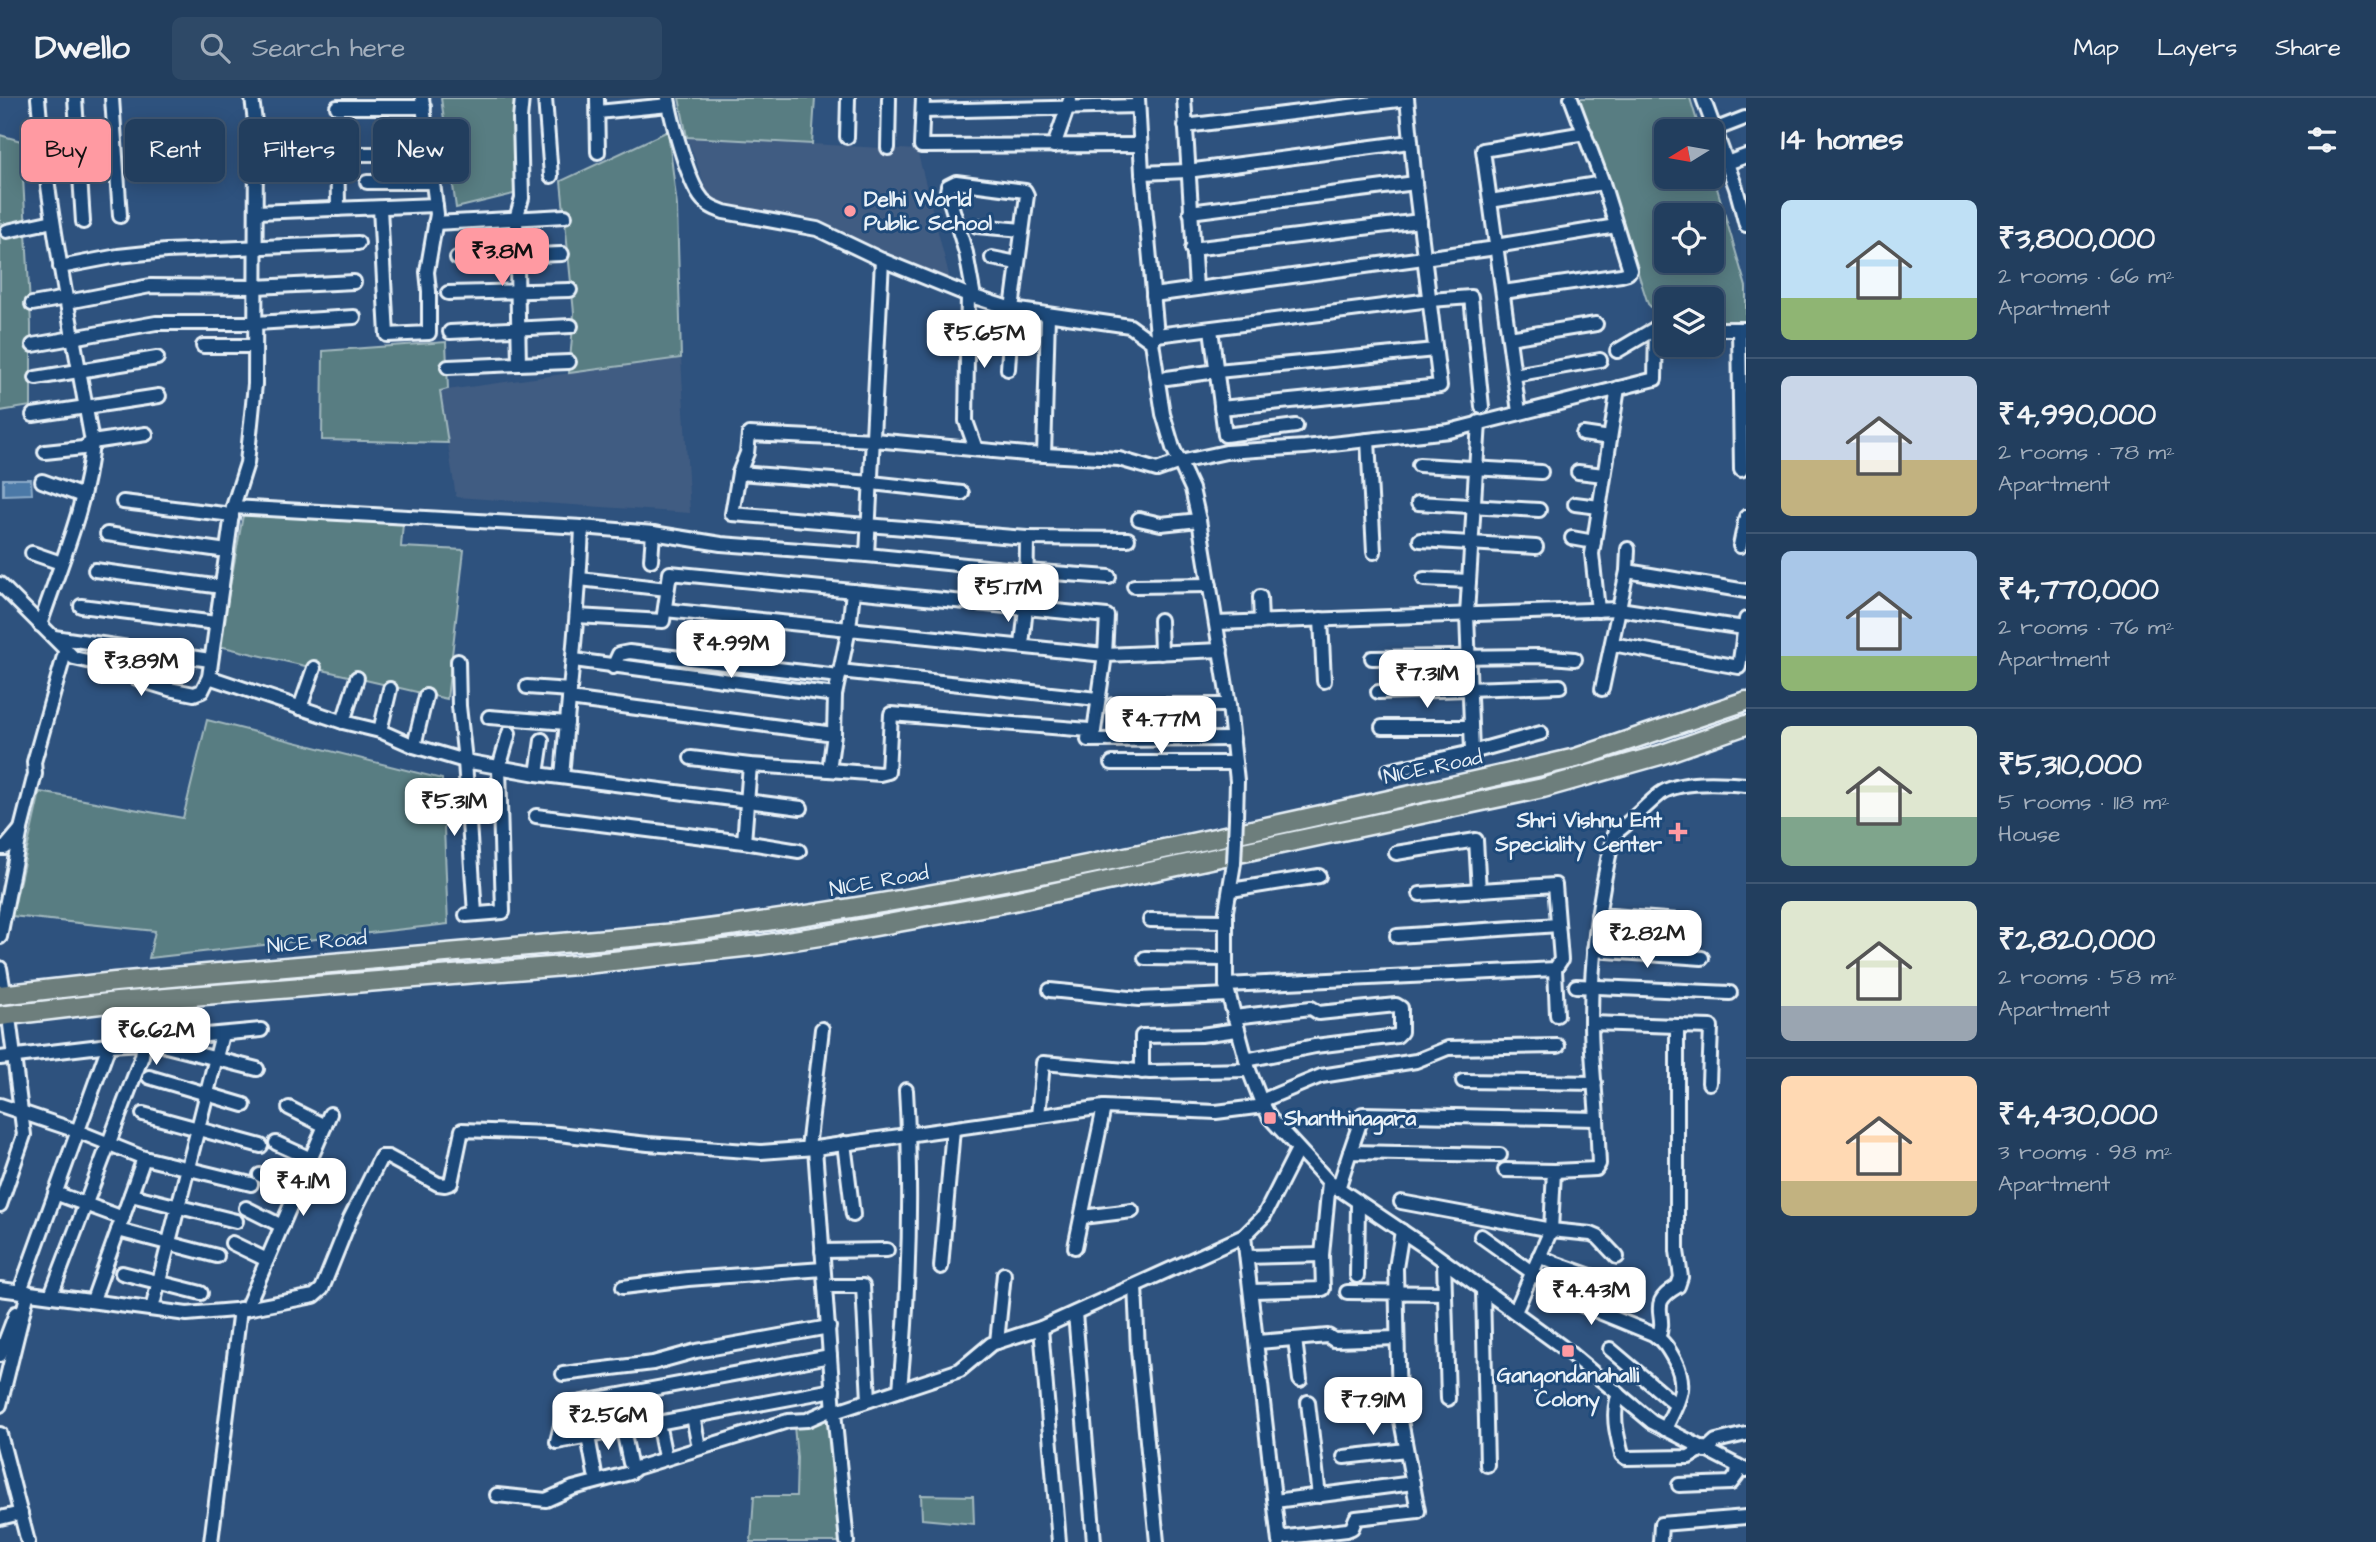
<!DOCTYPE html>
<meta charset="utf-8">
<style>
:root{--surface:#223e5e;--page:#2e4967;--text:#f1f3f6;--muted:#a2aebc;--line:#3f5773;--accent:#ff9aa2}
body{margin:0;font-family:"Architects Daughter",sans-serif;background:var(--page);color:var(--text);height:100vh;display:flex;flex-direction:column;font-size:26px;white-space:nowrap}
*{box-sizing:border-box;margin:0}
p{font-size:23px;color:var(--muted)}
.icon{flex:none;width:38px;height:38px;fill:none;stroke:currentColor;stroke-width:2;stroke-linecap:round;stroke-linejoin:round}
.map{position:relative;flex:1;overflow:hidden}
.details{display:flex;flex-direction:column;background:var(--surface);width:630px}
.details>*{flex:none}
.hud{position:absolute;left:21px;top:21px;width:665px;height:63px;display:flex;gap:14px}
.needle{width:46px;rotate:259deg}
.controls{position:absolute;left:1654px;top:21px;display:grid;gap:14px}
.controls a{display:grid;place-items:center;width:70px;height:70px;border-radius:10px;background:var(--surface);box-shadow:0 4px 18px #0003,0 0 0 2px var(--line);font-size:35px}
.price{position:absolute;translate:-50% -60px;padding:0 16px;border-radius:14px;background:#fff;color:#222;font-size:23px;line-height:46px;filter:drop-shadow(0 2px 4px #0008)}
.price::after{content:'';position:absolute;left:50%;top:42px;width:21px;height:16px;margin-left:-10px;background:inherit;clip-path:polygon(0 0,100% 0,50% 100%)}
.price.current{background:var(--accent);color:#111}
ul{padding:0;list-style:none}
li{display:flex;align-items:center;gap:21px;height:175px;padding:0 35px}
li+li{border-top:2px solid var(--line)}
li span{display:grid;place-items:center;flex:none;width:196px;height:140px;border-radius:10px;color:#555}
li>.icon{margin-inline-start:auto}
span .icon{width:84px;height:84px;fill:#fffc;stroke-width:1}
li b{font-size:30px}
h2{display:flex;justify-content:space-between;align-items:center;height:84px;padding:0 35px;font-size:30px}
.tag{padding:0 24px;border-radius:10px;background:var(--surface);box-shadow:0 4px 18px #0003,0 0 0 2px var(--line);font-size:24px;line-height:63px}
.tag.current{background:var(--accent);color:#111}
header{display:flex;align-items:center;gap:42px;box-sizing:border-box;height:98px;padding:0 35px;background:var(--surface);border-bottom:2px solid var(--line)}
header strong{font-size:33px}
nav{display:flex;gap:38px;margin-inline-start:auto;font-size:24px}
.search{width:490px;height:63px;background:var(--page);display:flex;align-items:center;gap:18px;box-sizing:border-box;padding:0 24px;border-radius:10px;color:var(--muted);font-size:26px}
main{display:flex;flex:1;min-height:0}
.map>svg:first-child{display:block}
</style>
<header>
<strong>Dwello</strong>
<div class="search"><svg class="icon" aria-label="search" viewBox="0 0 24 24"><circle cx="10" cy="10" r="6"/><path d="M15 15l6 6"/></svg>Search here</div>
<nav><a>Map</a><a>Layers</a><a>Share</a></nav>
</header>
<main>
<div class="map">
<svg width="1746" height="1444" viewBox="0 0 1746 1444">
<rect width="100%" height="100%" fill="#2e527e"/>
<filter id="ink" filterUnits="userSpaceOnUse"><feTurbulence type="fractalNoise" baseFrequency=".0143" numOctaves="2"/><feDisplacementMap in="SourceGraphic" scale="14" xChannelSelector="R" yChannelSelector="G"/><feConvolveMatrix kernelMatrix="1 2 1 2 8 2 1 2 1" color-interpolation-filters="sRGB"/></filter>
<g filter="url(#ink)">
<g fill="#415c82">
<polygon points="687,39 917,52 950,181 853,140 814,121 720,106 708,96"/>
<polygon points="681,260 690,415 456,399 440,293"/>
</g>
<g fill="#597d82" stroke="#a0b7bd" stroke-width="2" fill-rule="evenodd">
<polygon points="441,0 522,0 530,92 456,110"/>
<polygon points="679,0 815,0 812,46 687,39"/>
<path d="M 1578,0 L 1690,0 L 1700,33 L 1666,33 L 1666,79 L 1712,79 L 1712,73 L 1746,189 L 1746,224 L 1712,224 L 1712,201 L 1666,201 L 1666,224 L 1648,206 L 1600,55 ZM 1666,117 L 1712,117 L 1712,163 L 1666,163 Z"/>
<polygon points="668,33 677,108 681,260 569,275 574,215 561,83"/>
<polygon points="0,37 21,43 31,226 31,308 0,313"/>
<polygon points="446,244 448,291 440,293 448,345 322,342 323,253"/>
<polygon points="243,417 403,425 401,449 464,452 447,601 219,548"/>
<polygon points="207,622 442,681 448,826 149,860 155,833 12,818 40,694 183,720"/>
<polygon points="830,1317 842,1444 751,1444 754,1398 796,1398 797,1360 794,1328"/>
<polygon points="921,1397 973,1398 974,1426 922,1421"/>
</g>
<polygon fill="#4b79a7" stroke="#8aa9c7" stroke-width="2" points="3,381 31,381 32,396 3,397"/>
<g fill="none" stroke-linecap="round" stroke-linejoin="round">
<defs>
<g id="minor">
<path d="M 38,0 C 48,116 72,230 92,344 C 87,407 60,467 40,527"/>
<polyline points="75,0 83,124"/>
<polyline points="112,0 120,118"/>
<polyline points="545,0 551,78"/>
<polyline points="597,0 598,54"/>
<path d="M 668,0 C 671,21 687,78 698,95 C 704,106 713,110 724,114 L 817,131 L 882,162 L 968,197 L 1012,211 L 1130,228 L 1152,244 L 1163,316 L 1173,350 L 1192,391 L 1199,422 L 1229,607 L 1237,683 L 1236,720"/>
<polyline points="923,0 921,48 1140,47"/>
<polyline points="1138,0 1142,75 1157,237"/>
<polyline points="1184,0 1196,190"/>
<polyline points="1703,0 1736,90 1746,127"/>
<polyline points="337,9 424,9"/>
<polyline points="923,13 1138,8"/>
<polyline points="598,14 669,7"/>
<polyline points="337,26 338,111"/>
<polyline points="1185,28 1407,1"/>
<polyline points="1714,32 1745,20"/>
<polyline points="847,39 848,0"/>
<polyline points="1054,48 1070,2"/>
<polyline points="888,50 889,0"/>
<polyline points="361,56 431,56"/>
<polyline points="1727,65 1746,58"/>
<polyline points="1142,75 1187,73 1410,44"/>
<polyline points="367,84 434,84"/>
<polyline points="1490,103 1603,85"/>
<polyline points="380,110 387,237 429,235 429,193 427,174 437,116 422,0"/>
<polyline points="256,114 436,107"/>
<polyline points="1190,114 1415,85"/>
<polyline points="435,125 565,118"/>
<polyline points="977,128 1022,132"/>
<polyline points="7,133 53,123"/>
<polyline points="1496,148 1616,128"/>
<polyline points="1192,151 1420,123"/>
<polyline points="457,160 562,156"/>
<polyline points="992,160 1017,165"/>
<polyline points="60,169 118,158 166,153 358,145"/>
<polyline points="1503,194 1621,177 1628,175 1630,172 1603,85 1571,0"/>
<polyline points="448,195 570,192"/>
<polyline points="968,197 966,323 976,351"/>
<polyline points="1153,197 1489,151"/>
<polyline points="974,199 966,155 947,93 948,88 956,84 1025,93 1027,97 1012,211 1008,271"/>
<polyline points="67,204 150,188 256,189 354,184"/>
<polyline points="32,206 66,200"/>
<polyline points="1211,231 1225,337 1296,328"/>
<polyline points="1712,231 1746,231"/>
<polyline points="1739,231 1741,372"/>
<polyline points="450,234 571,228"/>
<polyline points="1509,240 1596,226"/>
<polyline points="1152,244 1157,237 1430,202 1471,199 1482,309"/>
<polyline points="33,247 156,225 256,225 354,219"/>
<polyline points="203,248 255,248"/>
<polyline points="1617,253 1656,230"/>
<polyline points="519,266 516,121 522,100 520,21 522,0"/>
<polyline points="448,269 569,264"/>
<polyline points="1514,277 1600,262"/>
<polyline points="36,280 157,260"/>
<polyline points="1167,280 1217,273 1435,252"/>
<polyline points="1221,310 1440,288 1415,85 1407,0"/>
<polyline points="1519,314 1483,52 1585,35"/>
<polyline points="33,317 159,298"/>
<polyline points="1583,336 1610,340"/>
<polyline points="1368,342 1374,454"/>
<polyline points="45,354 83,350 92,344 146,336"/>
<polyline points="1044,357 1048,217"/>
<polyline points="1419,367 1541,374"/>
<polyline points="1578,374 1604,377"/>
<polyline points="739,375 747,355 749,336 874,342 1026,356 1119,361 1157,372 1180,364 1226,354 1305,349 1449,333 1655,281 1656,230 1666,230"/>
<polyline points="42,383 83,398"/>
<polyline points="962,395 872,385 739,375 732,416 1027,440 1026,509 1022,547"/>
<polyline points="123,404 224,416 232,419"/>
<polyline points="1418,405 1539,412"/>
<polyline points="1575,406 1599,409"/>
<polyline points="233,409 582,429 653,435 721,446 867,457 1026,473 1109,479"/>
<polyline points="1139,421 1161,426 1199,422"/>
<polyline points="107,436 227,453"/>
<polyline points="1027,440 1128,441"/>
<polyline points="1572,440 1594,444"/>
<polyline points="1420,442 1536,449"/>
<polyline points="1740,448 1746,419"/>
<polyline points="32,455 61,465"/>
<polyline points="867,457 882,162"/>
<polyline points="651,462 653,435"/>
<polyline points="95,472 222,489"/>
<polyline points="1627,473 1746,493"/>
<polyline points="580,481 667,491"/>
<polyline points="1424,481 1469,483"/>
<polyline points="0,486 74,560 114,569 143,583 169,591 194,596 202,593 209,579 233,409 247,365 255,286 256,32 252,0"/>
<polyline points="1134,488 1210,487"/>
<polyline points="1260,499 1261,524"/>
<polyline points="81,508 216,525"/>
<polyline points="665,512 849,531 853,493"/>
<polyline points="1598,512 1592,456 1618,290"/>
<polyline points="577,518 663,523 670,475 1107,518 1105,557 849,531 835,597"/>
<polyline points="1321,521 1324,583"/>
<polyline points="1160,522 1161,555"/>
<polyline points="1216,525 1619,511 1744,530"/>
<polyline points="54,539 210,562"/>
<polyline points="1612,546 1739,569 1746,521"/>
<polyline points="1372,560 1539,558 1575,561"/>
<polyline points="574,562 835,597 834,636 829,672 750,667 691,660"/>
<polyline points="458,563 459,608 465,663 475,816"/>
<polyline points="613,569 619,556 629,554 839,578"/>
<polyline points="840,573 1097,601"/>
<polyline points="209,579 343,624 380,633 414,648 465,663 537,676 801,710"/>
<polyline points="527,589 570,592"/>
<polyline points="1602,591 1627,473 1628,451"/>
<polyline points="1378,594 1560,588"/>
<polyline points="569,601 834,636"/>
<polyline points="1113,607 1229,607"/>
<polyline points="300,610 314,570"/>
<polyline points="489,619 567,625"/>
<polyline points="343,624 357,580"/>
<polyline points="1382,629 1471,629"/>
<polyline points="1089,632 1094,633 1105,557 1221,552"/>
<polyline points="380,633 390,591"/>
<polyline points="414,648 426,598"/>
<polyline points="1472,654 1467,516 1479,324"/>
<polyline points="1112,665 1235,665"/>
<polyline points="829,672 880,676 888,674 891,616 1089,632 1088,642 1233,641"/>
<polyline points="1388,673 1472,654 1541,635"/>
<polyline points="537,676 542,642"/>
<path d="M 562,679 C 569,595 579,513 582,429"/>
<polyline points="536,718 744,744 799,753"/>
<polyline points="744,744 750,667"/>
<polyline points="0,750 5,750 21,731"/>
<polyline points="1396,755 1476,742 1479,793"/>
<polyline points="1234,765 1226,813 1226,887 1249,972 1261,1003 1270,1020 1329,1084 1421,1146 1561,1248 1652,1324 1746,1372"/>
<polyline points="1231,792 1319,778"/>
<polyline points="466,817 503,814 499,670 509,635"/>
<polyline points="1598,817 1680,823 1691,834"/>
<polyline points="1150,822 1226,823"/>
<polyline points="1397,838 1558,827"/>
<polyline points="0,839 21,731 35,676 34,664 66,551"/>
<polyline points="1594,852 1702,860"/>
<polyline points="1145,860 1225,861"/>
<polyline points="0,870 3,888"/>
<polyline points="1555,871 1557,917"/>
<polyline points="1226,887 1555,871 1561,862 1555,787 1420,796"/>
<polyline points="1576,888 1730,895"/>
<polyline points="1050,892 1139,901 1228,897"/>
<polyline points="1234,919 1311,910 1319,915 1396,907 1401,910 1401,934 1397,938 1315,948 1246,962"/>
<path d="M 1591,925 L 1677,928 L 1677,1153 L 1681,1179 L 1678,1188 C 1645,1207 1669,1215 1658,1240"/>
<polyline points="1677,928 1711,929 1709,985"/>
<polyline points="163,941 166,948 257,971"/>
<polyline points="0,960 109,947 144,945 163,941 261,932"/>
<polyline points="1142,974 1142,938 1201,937 1237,932"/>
<polyline points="149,979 244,1007"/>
<polyline points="1463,983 1595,985"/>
<polyline points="1261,1003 1321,978 1416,963 1448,950 1558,948"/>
<polyline points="0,1007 77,1033 144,1060 251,1086"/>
<polyline points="289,1010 325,1028"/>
<polyline points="143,1016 261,1048"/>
<polyline points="1038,1018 1043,965 1150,974 1249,972"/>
<polyline points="276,1045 311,1061"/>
<polyline points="844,1045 853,1117"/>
<polyline points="808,1050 822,931"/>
<polyline points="815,1050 834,1314 847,1444"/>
<path d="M 1350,1054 L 1363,1016 L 1597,1021 C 1595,989 1591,956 1591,923 C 1591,860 1599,797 1614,736 C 1631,724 1644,709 1660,696 C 1679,682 1723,685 1746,687"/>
<polyline points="1505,1072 1554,1073 1551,1132 1515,1214"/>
<polyline points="1554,1073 1596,1071 1599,1066 1597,1021"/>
<polyline points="260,1077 296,1095"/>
<polyline points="1338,1091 1350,1054 1500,1057"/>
<polyline points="55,1095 123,1120"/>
<polyline points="131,1097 236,1123"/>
<polyline points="1401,1104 1551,1132 1591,1136 1598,1139 1617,1159"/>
<polyline points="0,1107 24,1037 10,927"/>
<polyline points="246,1110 282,1128"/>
<polyline points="1082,1119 1132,1113"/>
<polyline points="118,1132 217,1158"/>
<polyline points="1244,1138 1279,1444"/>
<path d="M 1481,1138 L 1554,1190 L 1582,1207 L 1653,1236 C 1664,1243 1669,1252 1675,1263 C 1689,1291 1677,1305 1665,1331"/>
<polyline points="232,1145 267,1162"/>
<polyline points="1075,1149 1104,1009"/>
<polyline points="822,1153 887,1152"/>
<polyline points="1539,1158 1557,1166 1605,1183"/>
<polyline points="1247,1159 1322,1157"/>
<polyline points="1444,1163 1448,1301"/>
<polyline points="941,1169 953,1031"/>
<polyline points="122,1175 201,1195"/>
<polyline points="1357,1178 1358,1105"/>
<polyline points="825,1188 863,1188 869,1302"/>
<polyline points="1135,1188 1138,1252 1157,1444"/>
<polyline points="623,1189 688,1181 823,1171"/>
<polyline points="0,1191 187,1216 246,1211 314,1198 322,1191 350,1121 381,1059 388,1059 438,1086 445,1087 451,1085 462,1032 549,1035 648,1046 761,1054 815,1050 1104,1009 1216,1014 1264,1008"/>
<polyline points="1483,1192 1487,1367"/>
<polyline points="20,1193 109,947"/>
<polyline points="1252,1193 1323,1191 1322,1157 1329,1084"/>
<polyline points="1347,1194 1444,1195"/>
<polyline points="51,1197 142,958 144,945"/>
<polyline points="93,1202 144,1060"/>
<polyline points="152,1211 222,936"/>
<polyline points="246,1211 330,1016"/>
<polyline points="1075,1215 1094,1444"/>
<polyline points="1041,1230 1059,1444"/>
<polyline points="1295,1241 1300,1282"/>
<polyline points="997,1244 1004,1176"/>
<polyline points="1258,1244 1328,1238 1334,1242 1397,1240"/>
<polyline points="1610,1251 1676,1307"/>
<polyline points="0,1257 16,1215"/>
<polyline points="830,1258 566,1307 557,1344 833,1292"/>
<polyline points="563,1276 653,1265 696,1253 829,1229"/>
<path d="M 900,1292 C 909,1193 912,1091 906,992"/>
<path d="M 1619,1296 C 1611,1316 1617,1337 1622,1357 L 1626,1360 L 1689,1359 L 1702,1351"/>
<polyline points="1308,1304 1319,1398"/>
<polyline points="0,1307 28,1194"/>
<polyline points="834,1314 960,1272 991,1246 1041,1230 1244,1138 1264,1118 1298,1051"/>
<polyline points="693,1318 698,1344"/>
<polyline points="658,1325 664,1354"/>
<polyline points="623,1332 630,1365"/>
<polyline points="0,1336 28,1444"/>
<polyline points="588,1338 595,1376"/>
<polyline points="1705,1353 1716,1343 1746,1336"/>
<polyline points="1344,1359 1406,1352"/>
<polyline points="1679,1387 1731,1385 1737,1377 1738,1368"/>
<polyline points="497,1397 546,1402 573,1390 630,1375 636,1370 788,1323 807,1322 834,1310"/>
<polyline points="1275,1403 1413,1385"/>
<polyline points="0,1420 21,1415"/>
<polyline points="1279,1440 1347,1432 1352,1430 1356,1420 1418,1413 1399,1312 1396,1170 1402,1133"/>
<polyline points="211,1444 240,1211"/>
<polyline points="1660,1444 1661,1426 1746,1419"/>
</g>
<g id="highway">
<path d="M 0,897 L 115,884 L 676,835 C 967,800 1252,732 1537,669 L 1576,660 L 1746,603"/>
<polyline points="0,918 117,904 576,867 762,847 826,837 1009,804 1543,690 1660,657 1746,627"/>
</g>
</defs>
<use href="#minor" stroke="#e8f1f8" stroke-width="18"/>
<use href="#highway" stroke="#e8f1f8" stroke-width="23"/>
<use href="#minor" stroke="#1f4a7a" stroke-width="12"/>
<use href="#highway" stroke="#6d7e7c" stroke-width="18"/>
<defs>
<polyline id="minor-bridge" points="1234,765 1236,720"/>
</defs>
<use href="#minor-bridge" stroke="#e8f1f8" stroke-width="18" stroke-linecap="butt"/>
<use href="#minor-bridge" stroke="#1f4a7a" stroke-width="12"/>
</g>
</g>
<g fill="#ff9aa2" stroke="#1f4a7a" stroke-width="2.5">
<circle cx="850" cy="113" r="7"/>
<path d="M1674.5 723.5h7v7h7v7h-7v7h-7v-7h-7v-7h7z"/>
<rect x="1263" y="1013" width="14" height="14" rx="3.5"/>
<rect x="1561" y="1246" width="14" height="14" rx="3.5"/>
</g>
<g text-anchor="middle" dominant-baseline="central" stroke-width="6" stroke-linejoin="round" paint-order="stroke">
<g font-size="21" font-weight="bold" fill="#e8f1f8" stroke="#1f4a7a" text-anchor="start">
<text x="864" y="101">Delhi World<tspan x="864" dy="24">Public School</tspan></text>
<text x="1662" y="722" text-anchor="end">Shri Vishnu Ent<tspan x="1662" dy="24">Speciality Center</tspan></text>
<text x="1284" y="1020">Shanthinagara</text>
<text x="1568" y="1277" text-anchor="middle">Gangondanahalli<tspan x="1568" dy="24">Colony</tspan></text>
</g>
<g font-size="21" fill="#e8f1f8" stroke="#1f4a7a">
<text transform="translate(1433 669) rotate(-12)">NICE Road</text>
<text transform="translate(879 783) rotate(-10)">NICE Road</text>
<text transform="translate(317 844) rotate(-5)">NICE Road</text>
</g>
</g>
</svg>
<div class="controls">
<a><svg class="needle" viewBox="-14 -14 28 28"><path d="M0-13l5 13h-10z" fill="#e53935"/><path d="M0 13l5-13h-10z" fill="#a2aebc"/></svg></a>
<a><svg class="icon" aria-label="locate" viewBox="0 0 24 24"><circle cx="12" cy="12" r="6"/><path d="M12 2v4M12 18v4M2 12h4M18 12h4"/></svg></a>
<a><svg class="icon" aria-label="layers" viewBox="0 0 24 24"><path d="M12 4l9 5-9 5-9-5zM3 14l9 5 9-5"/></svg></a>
</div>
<b class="price current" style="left:502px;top:190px">₹3.8M</b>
<b class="price" style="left:984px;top:272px">₹5.65M</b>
<b class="price" style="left:1008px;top:526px">₹5.17M</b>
<b class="price" style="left:731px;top:582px">₹4.99M</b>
<b class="price" style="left:141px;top:600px">₹3.89M</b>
<b class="price" style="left:1427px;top:612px">₹7.31M</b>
<b class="price" style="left:1161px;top:658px">₹4.77M</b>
<b class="price" style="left:454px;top:740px">₹5.31M</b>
<b class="price" style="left:1647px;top:872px">₹2.82M</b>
<b class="price" style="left:156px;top:969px">₹6.62M</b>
<b class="price" style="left:303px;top:1120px">₹4.1M</b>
<b class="price" style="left:1591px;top:1229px">₹4.43M</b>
<b class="price" style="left:1373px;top:1339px">₹7.91M</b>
<b class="price" style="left:608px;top:1354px">₹2.56M</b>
<div class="hud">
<a class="tag current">Buy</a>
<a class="tag">Rent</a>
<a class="tag">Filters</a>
<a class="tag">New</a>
</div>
</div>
<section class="details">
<h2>14 homes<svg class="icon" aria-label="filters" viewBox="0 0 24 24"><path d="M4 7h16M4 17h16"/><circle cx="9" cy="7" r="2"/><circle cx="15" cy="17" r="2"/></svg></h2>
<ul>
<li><span style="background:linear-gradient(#bfe0f5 70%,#8fb573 0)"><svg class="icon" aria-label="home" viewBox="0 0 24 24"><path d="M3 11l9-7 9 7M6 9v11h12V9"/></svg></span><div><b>₹3,800,000</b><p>2 rooms · 66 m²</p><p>Apartment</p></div></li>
<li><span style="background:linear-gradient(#c9d6e8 60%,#c2b280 0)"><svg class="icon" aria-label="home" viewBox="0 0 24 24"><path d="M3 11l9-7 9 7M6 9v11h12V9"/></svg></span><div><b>₹4,990,000</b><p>2 rooms · 78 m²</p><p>Apartment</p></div></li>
<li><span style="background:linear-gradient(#a9c7e8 75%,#8fb573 0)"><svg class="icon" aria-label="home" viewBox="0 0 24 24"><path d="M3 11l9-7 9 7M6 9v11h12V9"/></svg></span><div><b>₹4,770,000</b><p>2 rooms · 76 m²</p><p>Apartment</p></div></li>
<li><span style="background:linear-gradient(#dfe7d0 65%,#7fa58c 0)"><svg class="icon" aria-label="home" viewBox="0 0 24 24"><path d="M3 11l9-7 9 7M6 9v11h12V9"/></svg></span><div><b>₹5,310,000</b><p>5 rooms · 118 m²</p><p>House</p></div></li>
<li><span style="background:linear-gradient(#dfe7d0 75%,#9aa5b1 0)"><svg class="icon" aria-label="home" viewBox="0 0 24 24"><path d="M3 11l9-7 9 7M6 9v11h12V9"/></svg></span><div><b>₹2,820,000</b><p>2 rooms · 58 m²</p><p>Apartment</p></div></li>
<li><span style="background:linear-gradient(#ffd9b3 75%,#c2b280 0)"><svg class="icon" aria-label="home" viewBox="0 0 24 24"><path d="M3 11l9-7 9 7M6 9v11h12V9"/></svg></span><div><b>₹4,430,000</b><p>3 rooms · 98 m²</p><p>Apartment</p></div></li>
</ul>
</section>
</main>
